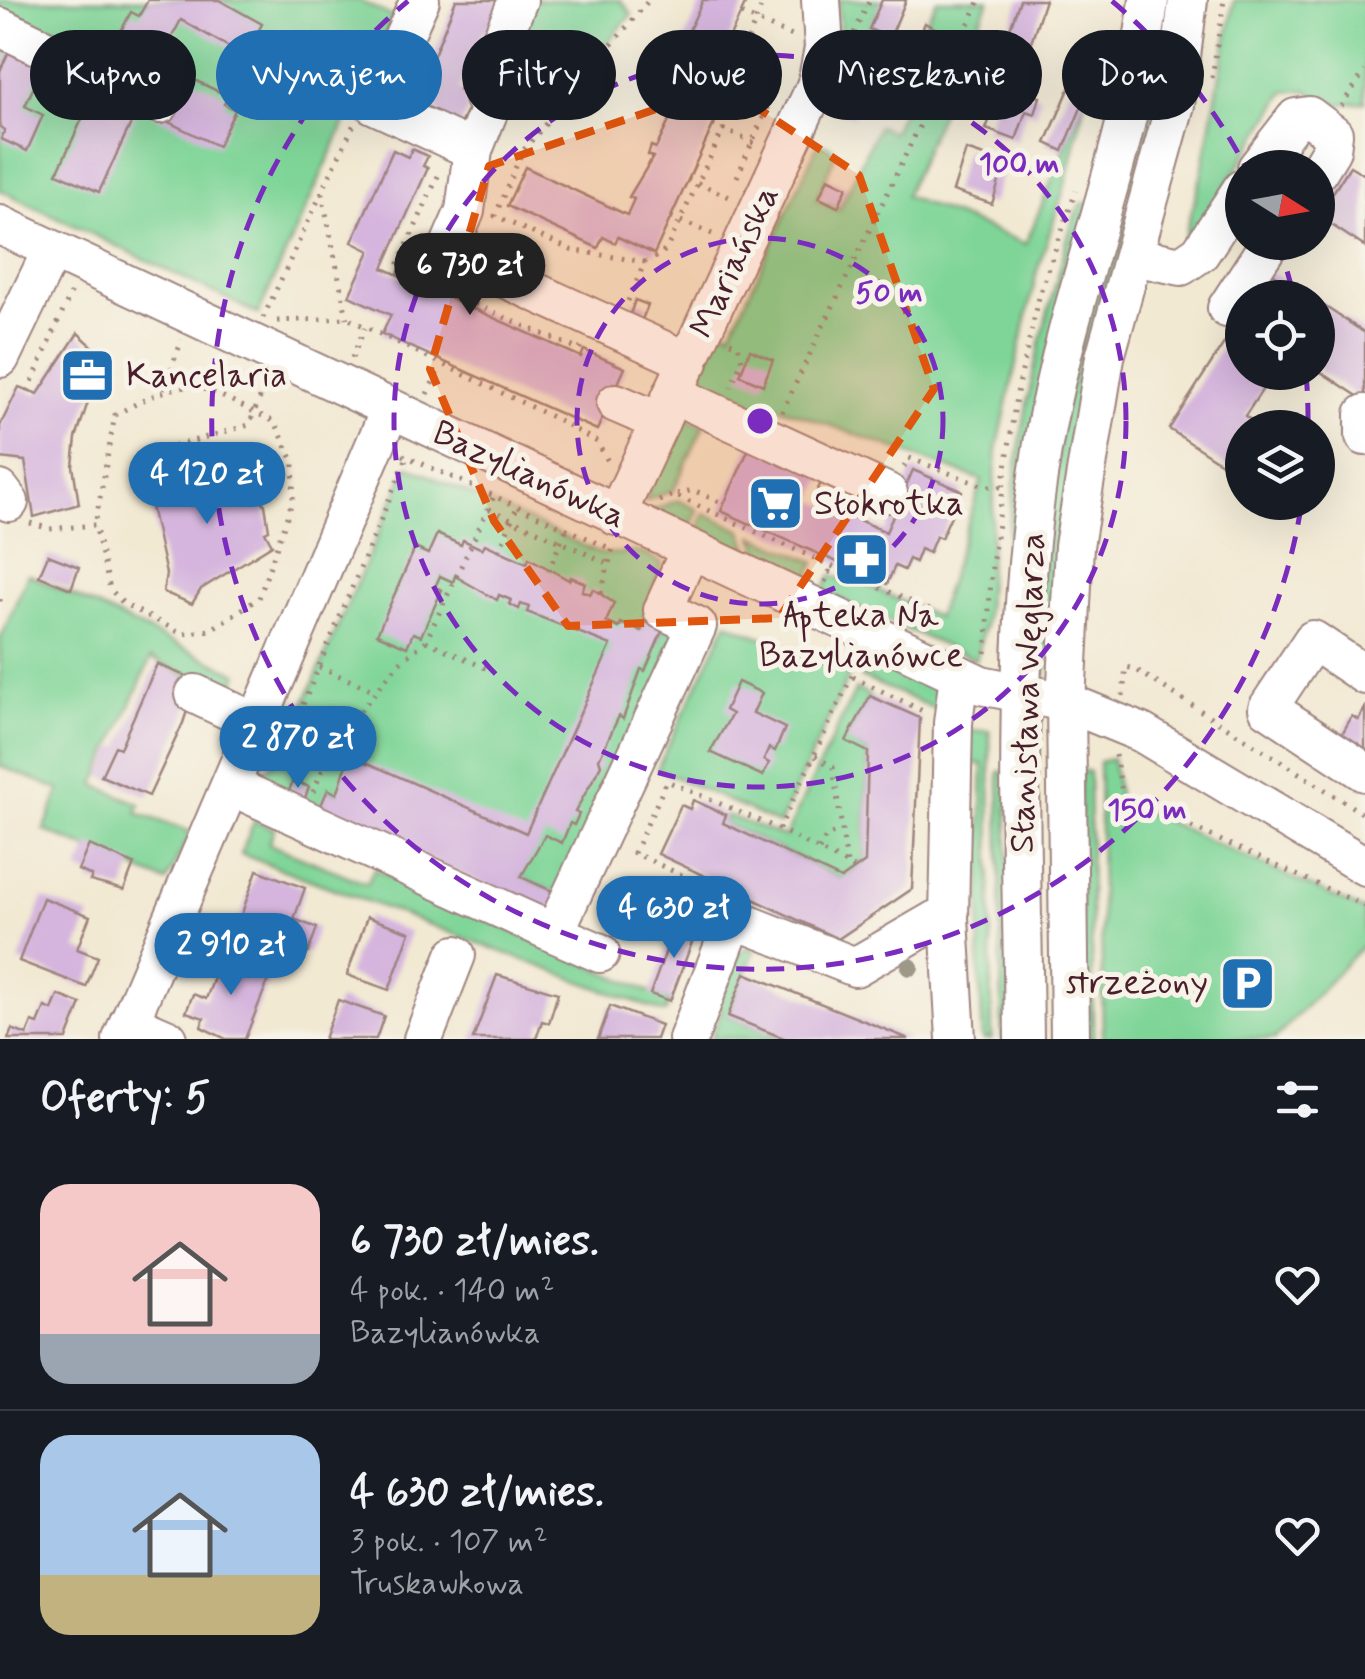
<!DOCTYPE html>
<html lang="pl">
<meta charset="utf-8">
<style>
:root{--surface:#171b24;--page:#20242c;--text:#f1f3f6;--muted:#9ea1a6;--line:#363941;--accent:#1f6fb2}
body{margin:0;font-family:Mynerve,sans-serif;background:var(--page);color:var(--text);height:100vh;display:flex;flex-direction:column;font-size:38px;white-space:nowrap}
*{box-sizing:border-box;margin:0}
p{font-size:32px;color:var(--muted)}
.icon{flex:none;width:55px;height:55px;fill:none;stroke:currentColor;stroke-width:2;stroke-linecap:round;stroke-linejoin:round}
.map{position:relative;height:1039px;overflow:hidden}
.side{display:flex;flex-direction:column;background:var(--surface);flex:1}
.side>*{flex:none}
.guide{position:absolute;left:30px;top:30px;width:1305px;height:90px;display:flex;gap:20px}
.needle{width:65px;rotate:101deg}
.fabs{position:absolute;left:1225px;top:150px;display:grid;gap:20px}
.fabs a{display:grid;place-items:center;width:110px;height:110px;border-radius:50%;background:var(--surface);box-shadow:0 10px 40px #0002;font-size:50px}
.price{position:absolute;translate:-50% -85px;padding:0 22px;border-radius:35px;background:var(--accent);color:#fff;font-size:32px;line-height:65px;filter:drop-shadow(0 2px 5px #0008)}
.price::after{content:'';position:absolute;left:50%;top:60px;width:30px;height:22px;margin-left:-15px;background:inherit;clip-path:polygon(0 0,100% 0,50% 100%)}
.price.active{background:#222;color:#fff}
ul{padding:0;list-style:none}
li{display:flex;align-items:center;gap:30px;height:250px;padding:0 40px}
li+li{border-top:2px solid var(--line)}
li span{display:grid;place-items:center;flex:none;width:280px;height:200px;border-radius:30px;color:#555}
li>.icon{margin-inline-start:auto}
span .icon{width:120px;height:120px;fill:#fffc;stroke-width:1}
li b{font-size:42px}
h2{display:flex;justify-content:space-between;align-items:center;height:120px;padding:0 40px;font-size:42px}
.tag{padding:0 35px;border-radius:45px;background:var(--surface);box-shadow:0 10px 40px #0002;font-size:35px;line-height:90px}
.tag.active{background:var(--accent);color:#fff}
.map>svg:first-child{display:block}
</style>
<div class="map">
<svg width="1365" height="1039" viewBox="0 0 1365 1039">
<rect width="100%" height="100%" fill="#f7f3e8"/>
<filter id="ink" filterUnits="userSpaceOnUse"><feTurbulence type="fractalNoise" baseFrequency=".01" numOctaves="2"/><feDisplacementMap in="SourceGraphic" scale="20" xChannelSelector="R" yChannelSelector="G"/><feConvolveMatrix kernelMatrix="1 2 1 2 8 2 1 2 1" color-interpolation-filters="sRGB"/></filter>
<filter id="wash" filterUnits="userSpaceOnUse"><feTurbulence type="fractalNoise" baseFrequency=".0048" numOctaves="4" result="noise"/><feDisplacementMap in="SourceGraphic" scale="40" xChannelSelector="R" yChannelSelector="G"/><feGaussianBlur stdDeviation="2.25" result="paint"/><feColorMatrix in="noise" values="0 0 0 0 0 0 0 0 0 0 0 0 0 0 0 0 0 1.4 0 .05"/><feComposite in="paint" operator="in"/></filter>
<g filter="url(#wash)">
<rect width="100%" height="100%" fill="#f2e9d3"/>
<g fill="#7fd598" stroke="#647a62" stroke-width="2.5">
<polygon points="0,0 358,0 393,17 258,314 0,190"/>
<polygon points="532,0 620,0 632,14 548,111 501,88"/>
<polygon points="838,0 882,0 834,109 826,99 842,57"/>
<polygon points="937,0 989,0 905,196 1026,244 1086,96 1067,180 1037,271 997,449 985,622 976,660 823,592 831,575 842,579 844,575 937,617 982,480 771,404 762,425 698,391 697,366 715,325 731,332 818,144 830,146 836,154 816,200 839,210 878,126 893,132 904,106 890,99 898,82 918,91 945,33 925,23"/>
<polygon points="1164,0 1172,0 1161,84 1137,194 1123,190"/>
<polygon points="1234,0 1365,0 1365,102 1329,105 1306,90 1285,92 1189,246 1180,253 1201,177"/>
<path d="M 1082,203 L 1088,203 L 1005,648 L 1000,654 C 1005,525 1021,399 1058,276 C 1065,253 1069,223 1082,203 Z"/>
<polygon points="1116,212 1131,216 1045,676 1037,664 1042,571 1063,414"/>
<polygon points="677,416 704,425 673,491 645,501"/>
<polygon points="408,466 602,554 641,552 662,563 639,635 657,644 664,627 681,636 561,895 335,798 337,794 329,790 319,810 258,779 283,752"/>
<polygon points="678,500 698,510 689,530 651,511"/>
<polygon points="705,513 742,531 753,558 696,533"/>
<polygon points="754,536 815,562 806,584 764,564"/>
<polygon points="28,574 238,674 230,696 151,658 95,785 140,804 137,813 191,832 166,882 44,830 60,790 0,766 0,640"/>
<polygon points="727,623 850,674 779,824 657,769"/>
<polygon points="866,663 887,672 891,665 916,665 934,682 945,713 861,677"/>
<polygon points="856,689 870,696 847,740 868,752 865,862 841,879 723,823 726,815 785,837"/>
<polygon points="964,731 990,731 992,1039 983,1039 979,969 983,764 964,763"/>
<polygon points="1112,759 1119,800 1365,911 1365,943 1275,1039 1103,1039 1099,762"/>
<polygon points="1080,770 1089,772 1093,1039 1083,1039"/>
<polygon points="1007,771 1010,1039 1002,1039 999,772"/>
<polygon points="254,821 274,828 269,844 367,884 374,869 670,1001 665,1013 241,854"/>
<polygon points="748,947 755,950 728,1016 786,1039 711,1038 722,1010 718,1006 739,954"/>
</g>
<g id="blocks">
<g fill="#d5b5dd">
<polygon points="148,0 219,0 262,24 245,56 181,20 152,74 118,55 128,35 121,31 131,12 139,16"/>
<polygon points="456,0 498,0 491,33 484,30 467,82 463,80 459,90 470,94 466,105 469,106 457,131 439,112 423,105 429,90 421,87"/>
<polygon points="703,0 747,0 707,86 727,95 654,254 618,237 615,243 603,237 598,248 507,206 525,167 627,215 634,199 629,197 653,157 648,155 651,146 656,148 672,115 667,113 677,92 682,94 689,78 671,69"/>
<polygon points="882,0 906,0 890,38 869,29"/>
<polygon points="1020,0 1045,0 1031,42 1008,34"/>
<polygon points="925,23 945,33 918,91 898,82"/>
<polygon points="15,38 49,54 25,106 43,115 27,151 1,139 5,130 0,127 0,71"/>
<polygon points="865,40 884,48 872,78 852,69"/>
<polygon points="188,77 228,96 224,104 235,110 218,146 154,115 166,90 179,96"/>
<polygon points="847,79 866,88 853,118 834,109"/>
<polygon points="991,80 1040,97 1035,114 1026,111 1016,140 986,129 997,99 986,95"/>
<polygon points="97,87 139,106 99,192 57,173"/>
<polygon points="1069,89 1086,96 1063,151 1046,143"/>
<polygon points="412,149 428,156 423,166 428,168 383,268 581,357 584,350 625,368 597,430 382,334 391,315 349,296 370,251 352,242 393,150 408,157"/>
<polygon points="966,150 1005,163 992,204 953,191"/>
<polygon points="1350,166 1365,175 1365,247 1318,216"/>
<polygon points="828,178 847,187 838,207 819,198"/>
<polygon points="1271,272 1310,298 1254,298"/>
<polygon points="635,300 648,305 639,327 627,323"/>
<polygon points="1318,302 1365,333 1365,401 1318,370"/>
<polygon points="1242,315 1242,372 1274,372 1245,416 1263,428 1242,428 1242,460 1235,472 1169,429"/>
<polygon points="78,333 114,366 88,402 76,438 73,466 79,504 34,517 25,461 0,458 0,426 19,387 38,394"/>
<polygon points="750,350 773,360 763,385 740,375"/>
<polygon points="751,444 824,476 813,500 886,532 913,470 962,491 941,538 936,536 929,553 920,549 915,562 909,559 904,570 895,566 887,584 721,511"/>
<polygon points="206,465 231,469 251,484 265,505 269,530 265,532 272,545 201,589 192,604 163,592 166,574 148,493 163,490 162,485 182,470"/>
<polygon points="437,534 461,545 463,540 482,549 485,544 527,563 529,558 569,580 571,577 585,583 582,591 590,594 593,589 614,603 606,622 619,628 621,623 641,631 646,619 664,627 645,671 641,669 623,719 619,716 599,759 601,765 575,812 579,814 574,825 570,823 562,843 545,835 521,877 561,895 552,915 319,810 328,789 337,794 350,755 526,833 611,645 527,612 529,607 521,604 519,609 509,604 511,600 499,595 497,600 455,576 453,582 440,576 435,587 442,590 421,636 413,633 407,647 377,634 415,548 428,554"/>
<polygon points="48,555 79,567 71,589 39,576"/>
<polygon points="157,664 197,681 183,723 149,796 101,776 115,746 120,748"/>
<polygon points="738,682 762,693 753,713 785,728 775,751 769,748 764,760 769,763 763,776 710,752 732,714 725,710"/>
<polygon points="870,696 920,718 912,889 838,939 658,854 681,805 690,809 693,800 726,815 723,823 841,879 865,862 868,752 846,741"/>
<polygon points="1365,708 1365,749 1342,734 1352,716 1358,720"/>
<polygon points="293,780 309,787 304,801 288,794"/>
<polygon points="89,845 134,864 124,890 90,881 92,876 78,870"/>
<polygon points="257,870 305,888 294,919 317,928 308,953 284,945 282,951 235,933"/>
<polygon points="43,898 90,916 77,949 98,957 86,987 19,961"/>
<polygon points="367,917 410,932 389,990 347,975"/>
<polygon points="677,921 697,929 670,1001 650,994"/>
<polygon points="213,951 271,973 245,1039 226,1039 201,1027 204,1018 186,1012 193,994 206,999 218,967 208,964"/>
<polygon points="745,973 909,1039 786,1039 728,1016"/>
<polygon points="497,975 558,993 549,1023 542,1021 536,1039 473,1039"/>
<polygon points="58,995 81,1004 67,1039 8,1039 12,1029 27,1035 32,1022 38,1024 45,1007 52,1010"/>
<polygon points="338,1000 384,1016 376,1039 324,1039"/>
<polygon points="610,1006 661,1025 656,1039 598,1039"/>
</g>
</g>
</g>
<g filter="url(#ink)">
<use href="#blocks" fill-opacity="0" stroke="#9e847f" stroke-width="2.5"/>
<g fill="none" stroke-linecap="round" stroke-linejoin="round">
<defs>
<g id="minor">
<polyline points="420,0 373,104 473,150 465,211 447,252 689,362"/>
<polyline points="0,27 160,104"/>
<polyline points="473,150 491,105 484,98 483,85 518,0"/>
<polyline points="1257,168 1296,118 1309,116 1333,134 1331,150 1318,171"/>
<polyline points="0,225 981,685 1066,702 1142,733 1365,866"/>
<polyline points="1133,256 1181,266 1200,253 1242,189"/>
<polyline points="1227,308 1270,242"/>
<polyline points="0,358 52,250"/>
<polyline points="673,394 888,493"/>
<polyline points="616,403 660,422"/>
<polyline points="1365,414 1365,436"/>
<polyline points="0,490 9,502"/>
<polyline points="616,516 817,84 824,48 821,0"/>
<polyline points="1365,675 1313,640 1268,708 1365,772"/>
<polyline points="195,694 256,723"/>
<polyline points="231,786 554,933 697,626 663,610 690,550"/>
<polyline points="554,933 600,953"/>
<polyline points="129,1022 168,1039"/>
<polyline points="122,1039 390,410"/>
<polyline points="423,1039 456,955"/>
<polyline points="688,1039 734,919 855,967 936,920 949,918"/>
<polyline points="956,1039 949,918 953,723 959,675"/>
<path d="M 1024,1039 C 1022,835 1009,628 1046,427 C 1073,282 1131,146 1149,0"/>
<polyline points="1070,1039 1066,702 1074,546 1105,357 1175,105 1188,0"/>
</g>
</defs>
<use href="#minor" stroke="#9e847f" stroke-width="42"/>
<g stroke="#9e847f" stroke-width="5" stroke-dasharray="2.5 8" stroke-linecap="butt">
<polyline points="741,14 792,36"/>
<polyline points="854,33 870,0"/>
<polyline points="717,64 777,91"/>
<polyline points="1212,78 1224,0"/>
<polyline points="1341,106 1365,71"/>
<polyline points="713,125 754,143"/>
<polyline points="438,176 396,270 580,350 582,344"/>
<polyline points="737,177 775,90"/>
<polyline points="688,179 732,198"/>
<polyline points="322,193 347,318"/>
<polyline points="671,217 717,236"/>
<polyline points="645,262 571,250 495,216 522,152 649,0"/>
<polyline points="628,301 645,262 661,255 668,246 723,130 735,72 764,0"/>
<polyline points="263,318 354,124"/>
<polyline points="277,321 347,318 560,421 597,442 609,463"/>
<polyline points="730,342 738,345 742,360 731,387"/>
<polyline points="352,358 365,328"/>
<polyline points="163,389 182,340"/>
<polyline points="28,391 71,293"/>
<polyline points="427,394 441,366"/>
<polyline points="782,412 980,0"/>
<polyline points="154,452 249,425 266,383"/>
<polyline points="403,455 607,547"/>
<polyline points="904,467 909,458 981,485 1001,487"/>
<polyline points="677,494 693,490 724,504"/>
<polyline points="659,501 674,495 934,612"/>
<polyline points="489,509 609,564"/>
<path d="M 30,523 L 50,529 L 95,525 L 110,589 L 124,604 L 183,634 L 210,630 L 259,598 L 293,499 L 294,463 L 275,422 C 195,385 197,370 115,415 L 95,525"/>
<polyline points="499,551 517,507"/>
<polyline points="548,571 566,530"/>
<polyline points="825,582 829,572 841,576 843,572"/>
<polyline points="601,593 613,548"/>
<polyline points="0,599 0,603"/>
<polyline points="426,641 492,671"/>
<polyline points="986,653 992,566 1016,397 1040,293 1076,191"/>
<polyline points="319,667 375,691"/>
<polyline points="853,677 927,713"/>
<polyline points="1123,696 1126,667 1135,669 1365,815"/>
<polyline points="1115,755 1122,792 1130,799 1365,906"/>
<polyline points="815,756 833,767 847,865"/>
<polyline points="275,760 283,752 407,457"/>
<polyline points="313,792 335,742 399,663 426,641 494,496"/>
<polyline points="819,850 827,835 839,832"/>
<polyline points="854,868 779,829 860,659"/>
<polyline points="720,893 634,853 667,781 779,829"/>
</g>
<use href="#minor" stroke="#fff" stroke-width="38"/>
</g>
<circle fill="#9e9889" cx="910" cy="967" r="9"/>
</g>
<path fill="#e0560e" fill-opacity="0.2" stroke="#e0560e" stroke-width="8" stroke-dasharray="20 12" stroke-linejoin="round" d="M 724,86 L 859,175 L 934,389 L 779,618 L 568,626 L 494,521 L 430,369 L 489,166 Z"/>
<g fill="none" stroke="#7b2cbf" stroke-width="5" stroke-dasharray="18 12">
<circle cx="760" cy="421" r="183"/>
<circle cx="760" cy="421" r="366"/>
<path d="M1301 507A548 548 0 1 1 408 1M1112 1A548 548 0 0 1 1244 164M1278 243A548 548 0 0 1 1293 293M1306 373A548 548 0 0 1 1308 426"/>
</g>
<defs>
<symbol id="office-square" viewBox="-11 -11 22 22"><rect x="-9" y="-9" width="18" height="18" rx="4" fill="#1f6fb2" stroke="#f7f3e8"/><path d="M-6-3h4V-5.5h4V-3h4V5H-6ZM-1-4.5V-3h2v-1.5ZM-6 0V1H6V0Z" fill="#fff"/></symbol>
<symbol id="supermarket-square" viewBox="-11 -11 22 22"><rect x="-9" y="-9" width="18" height="18" rx="4" fill="#1f6fb2" stroke="#f7f3e8"/><path d="M-6-5.5h2.5l.6 2H6L4.5 2H-2.5L-4.4-4H-6ZM-1.5 3.2a1.3 1.3 0 1 0 .1 0ZM3 3.2a1.3 1.3 0 1 0 .1 0Z" fill="#fff"/></symbol>
<symbol id="pharmacy-square" viewBox="-11 -11 22 22"><rect x="-9" y="-9" width="18" height="18" rx="4" fill="#1f6fb2" stroke="#f7f3e8"/><path d="M-2-6h4v4h4v4h-4v4h-4v-4h-4v-4h4Z" fill="#fff"/></symbol>
<symbol id="parking-square" viewBox="-11 -11 22 22"><rect x="-9" y="-9" width="18" height="18" rx="4" fill="#1f6fb2" stroke="#f7f3e8"/><path d="M-3.5-5.5H1a3.5 3.5 0 0 1 0 7H-1V5.5H-3.5ZM-1-3.4V-.6H.8a1.4 1.4 0 0 0 0-2.8Z" fill="#fff"/></symbol>
</defs>
<g fill-rule="evenodd">
<use href="#office-square" x="56" y="344" width="63" height="63"/>
<use href="#supermarket-square" x="744" y="472" width="63" height="63"/>
<use href="#pharmacy-square" x="830" y="528" width="63" height="63"/>
<use href="#parking-square" x="1216" y="952" width="63" height="63"/>
</g>
<g text-anchor="middle" dominant-baseline="central" stroke-width="10" stroke-linejoin="round" paint-order="stroke">
<g font-size="35" fill="#4a1f2b" stroke="#f7f3e8">
<text transform="translate(735 262) rotate(-65)">Mariańska</text>
<text transform="translate(529 475) rotate(25)">Bazylianówka</text>
<text transform="translate(1028 693) rotate(-88)">Stanisława Węglarza</text>
</g>
<g font-size="35" fill="#4a1f2b" stroke="#f7f3e8" text-anchor="start">
<text x="126" y="376">Kancelaria</text>
<text x="814" y="504">Stokrotka</text>
<text x="861" y="616" text-anchor="middle">Apteka Na<tspan x="861" dy="40">Bazylianówce</tspan></text>
<text x="1208" y="983" text-anchor="end">strzeżony</text>
</g>
</g>
<circle cx="760" cy="421" r="15" fill="#7b2cbf" stroke="#f7f3e8" stroke-width="5"/>
<g font-size="30" text-anchor="middle" font-weight="bold" fill="#7b2cbf" stroke="#f7f3e8" stroke-width="10" stroke-linejoin="round" paint-order="stroke">
<text x="1019" y="173">100 m</text>
<text x="889" y="302">50 m</text>
<text x="1147" y="819">150 m</text>
</g>
</svg>
<div class="fabs">
<a><svg class="needle" viewBox="-14 -14 28 28"><path d="M0-13l5 13h-10z" fill="#e53935"/><path d="M0 13l5-13h-10z" fill="#9ea1a6"/></svg></a>
<a><svg class="icon" aria-label="locate" viewBox="0 0 24 24"><circle cx="12" cy="12" r="6"/><path d="M12 2v4M12 18v4M2 12h4M18 12h4"/></svg></a>
<a><svg class="icon" aria-label="layers" viewBox="0 0 24 24"><path d="M12 4l9 5-9 5-9-5zM3 14l9 5 9-5"/></svg></a>
</div>
<b class="price active" style="left:470px;top:318px">6 730 zł</b>
<b class="price" style="left:207px;top:527px">4 120 zł</b>
<b class="price" style="left:298px;top:791px">2 870 zł</b>
<b class="price" style="left:674px;top:961px">4 630 zł</b>
<b class="price" style="left:231px;top:998px">2 910 zł</b>
<div class="guide">
<a class="tag">Kupno</a>
<a class="tag active">Wynajem</a>
<a class="tag">Filtry</a>
<a class="tag">Nowe</a>
<a class="tag">Mieszkanie</a>
<a class="tag">Dom</a>
</div>
</div>
<section class="side">
<h2>Oferty: 5<svg class="icon" aria-label="filters" viewBox="0 0 24 24"><path d="M4 7h16M4 17h16"/><circle cx="9" cy="7" r="2"/><circle cx="15" cy="17" r="2"/></svg></h2>
<ul>
<li><span style="background:linear-gradient(#f6c9c9 75%,#9aa5b1 0)"><svg class="icon" aria-label="home" viewBox="0 0 24 24"><path d="M3 11l9-7 9 7M6 9v11h12V9"/></svg></span><div><b>6 730 zł/mies.</b><p>4 pok. · 140 m²</p><p>Bazylianówka</p></div><svg class="icon" aria-label="heart" viewBox="0 0 24 24"><path d="M12 20l-8-8c-3-5 5-10 8-4 3-6 11-1 8 4z"/></svg></li>
<li><span style="background:linear-gradient(#a9c7e8 70%,#c2b280 0)"><svg class="icon" aria-label="home" viewBox="0 0 24 24"><path d="M3 11l9-7 9 7M6 9v11h12V9"/></svg></span><div><b>4 630 zł/mies.</b><p>3 pok. · 107 m²</p><p>Truskawkowa</p></div><svg class="icon" aria-label="heart" viewBox="0 0 24 24"><path d="M12 20l-8-8c-3-5 5-10 8-4 3-6 11-1 8 4z"/></svg></li>
</ul>
</section>
